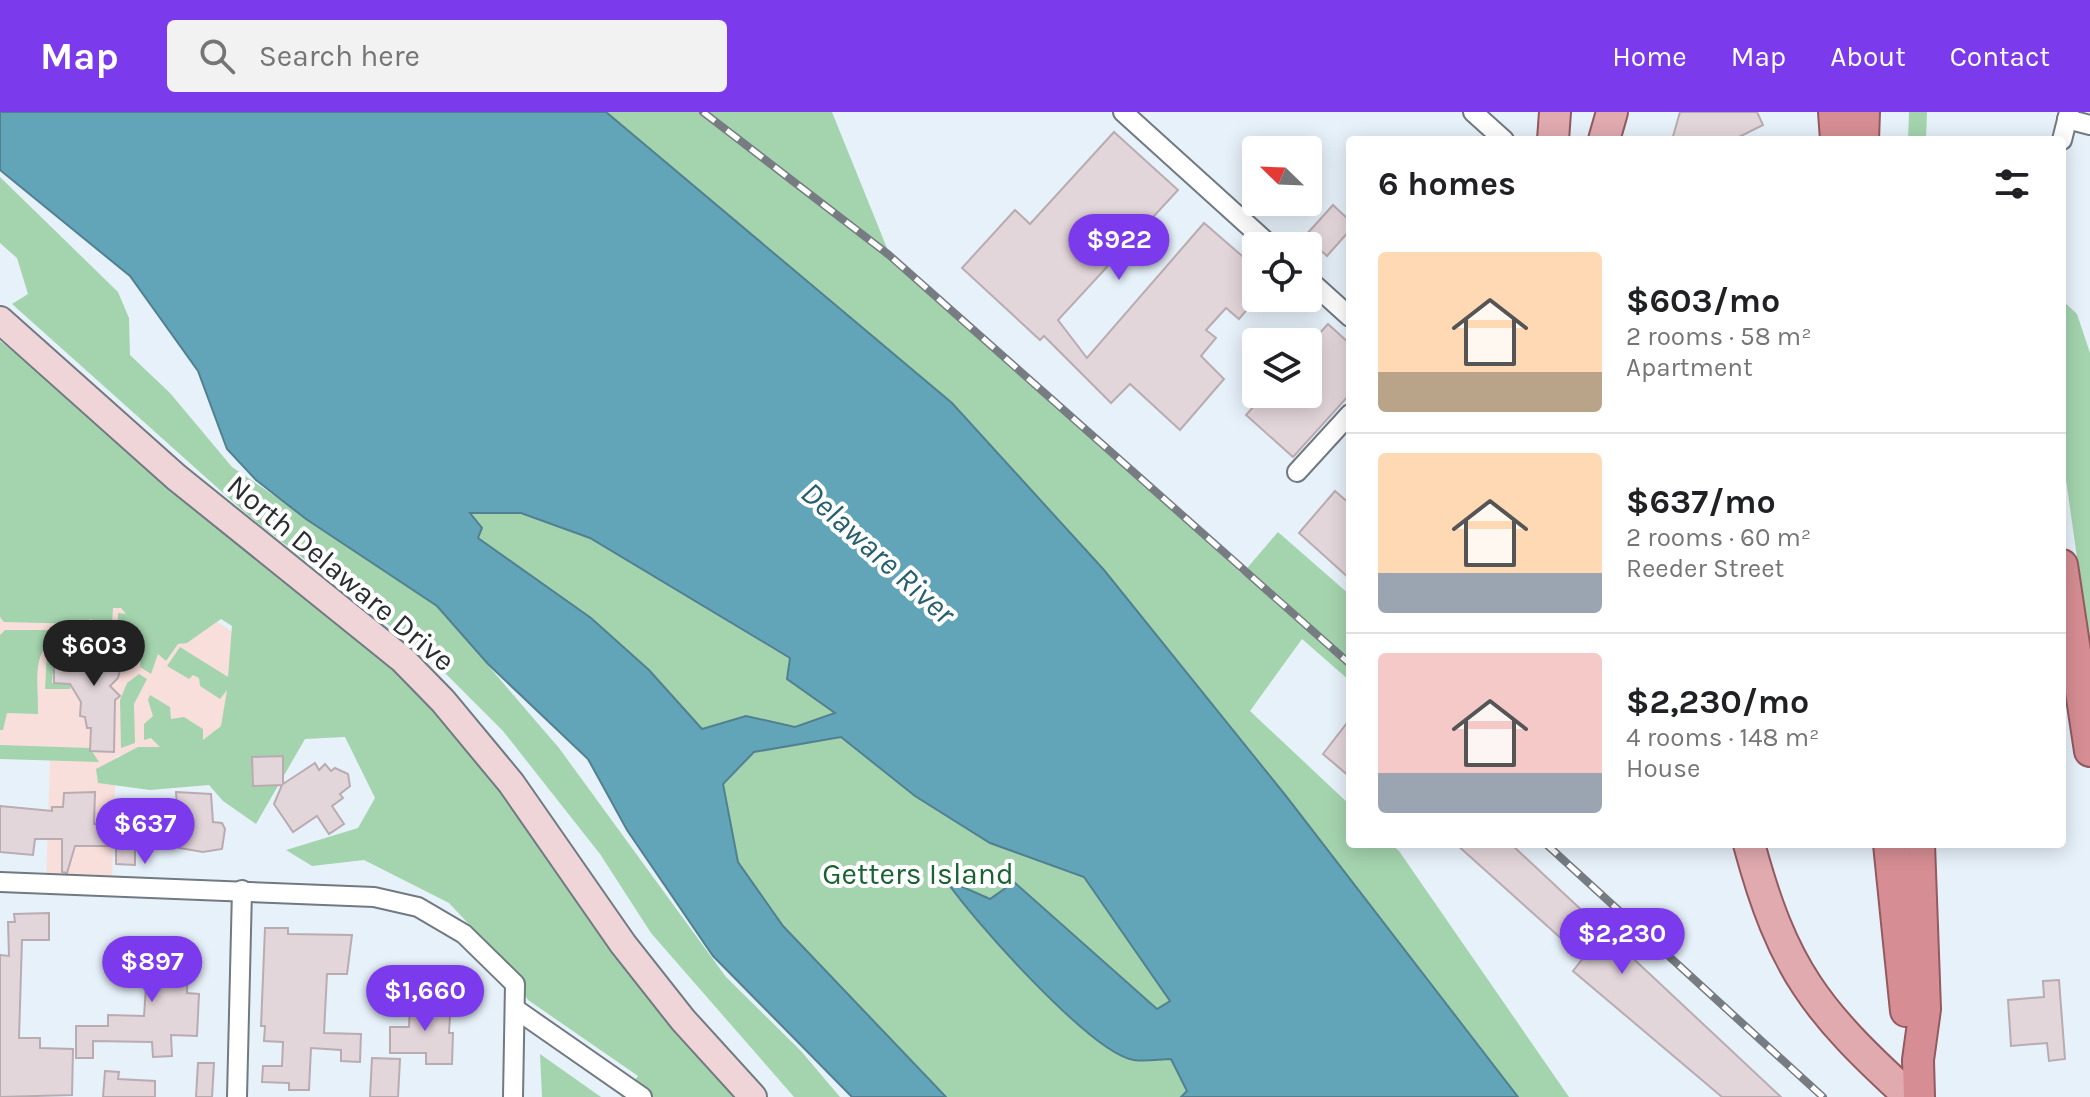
<!DOCTYPE html>
<meta charset="utf-8">
<style>
:root{--surface:#fff;--page:#f2f2f2;--text:#202124;--muted:#757577;--line:#e0e0e0;--accent:#7c3aed}
body{margin:0;font-family:Karla,sans-serif;background:var(--page);color:var(--text);height:100vh;display:flex;flex-direction:column;font-size:30px;white-space:nowrap}
*{box-sizing:border-box;margin:0}
p{font-size:26px;color:var(--muted)}
.icon{flex:none;width:44px;height:44px;fill:none;stroke:currentColor;stroke-width:2;stroke-linecap:round;stroke-linejoin:round}
.map{position:relative;flex:1;overflow:hidden}
.drawer{position:absolute;left:1346px;top:24px;width:720px;height:712px;display:flex;flex-direction:column;background:var(--surface);border-radius:8px;box-shadow:0 4px 20px #0003}
.drawer>*{flex:none}
.needle{width:52px;rotate:293deg}
.tools{position:absolute;left:1242px;top:24px;display:grid;gap:16px}
.tools a{display:grid;place-items:center;width:80px;height:80px;border-radius:8px;background:var(--surface);box-shadow:0 4px 20px #0003;font-size:40px}
.price{position:absolute;translate:-50% -68px;padding:0 18px;border-radius:28px;background:var(--accent);color:#fff;font-size:26px;line-height:52px;filter:drop-shadow(0 2px 4px #0008)}
.price::after{content:'';position:absolute;left:50%;top:48px;width:24px;height:18px;margin-left:-12px;background:inherit;clip-path:polygon(0 0,100% 0,50% 100%)}
.price.current{background:#222;color:#fff}
ul{padding:0;list-style:none}
li{display:flex;align-items:center;gap:24px;height:200px;padding:0 32px}
li+li{border-top:2px solid var(--line)}
li span{display:grid;place-items:center;flex:none;width:224px;height:160px;border-radius:8px;color:#555}
li>.icon{margin-inline-start:auto}
span .icon{width:96px;height:96px;fill:#fffc;stroke-width:1}
li b{font-size:34px}
h2{display:flex;justify-content:space-between;align-items:center;height:96px;padding:0 32px;font-size:34px}
header{display:flex;align-items:center;gap:48px;box-sizing:border-box;height:112px;padding:0 40px;background:var(--accent);color:#fff}
header strong{font-size:38px}
nav{display:flex;gap:44px;margin-inline-start:auto;font-size:28px}
.search{width:560px;height:72px;background:var(--page);display:flex;align-items:center;gap:20px;box-sizing:border-box;padding:0 28px;border-radius:8px;color:var(--muted);font-size:30px}
.map>svg:first-child{display:block}
</style>
<header>
<strong>Map</strong>
<div class="search"><svg class="icon" aria-label="search" viewBox="0 0 24 24"><circle cx="10" cy="10" r="6"/><path d="M15 15l6 6"/></svg>Search here</div>
<nav><a>Home</a><a>Map</a><a>About</a><a>Contact</a></nav>
</header>
<div class="map">
<svg width="2090" height="985" viewBox="0 0 2090 985">
<rect width="100%" height="100%" fill="#e7f1fa"/>
<polygon fill="#f9dfdb" points="7,372 254,534 224,635 116,644 112,774 46,772 50,647 0,644 0,374"/>
<g fill="#a4d4ae">
<polygon points="606,0 832,0 893,151 935,182 1242,462 1278,420 1350,483 1350,569 1302,527 1250,599 1350,693 1350,732 1391,732 1399,739 1569,985 1518,985 1286,684"/>
<polygon points="1909,0 1927,0 1926,28 1908,28"/>
<polygon points="0,65 118,180 129,206 130,243 170,281 232,355 437,494 559,636 726,865 801,939 840,985 794,985 651,821 600,742 503,619 427,543 249,404 12,192 28,182 17,146 0,131"/>
<polygon points="2062,188 2077,202 2090,241 2090,538 2062,339"/>
<path d="M 0,229 L 73,285 L 416,574 L 473,639 L 741,985 L 621,985 L 638,964 L 528,888 L 496,841 L 449,791 L 364,748 L 312,754 L 286,738 L 358,716 L 375,686 L 345,625 L 305,627 L 256,712 L 223,689 L 209,673 L 150,678 L 98,671 L 96,657 L 138,635 L 160,635 L 151,626 L 144,628 L 144,612 L 153,604 L 148,588 L 150,583 L 170,595 L 171,607 L 184,605 L 203,617 L 203,628 L 221,614 L 227,578 L 220,587 L 200,574 L 199,566 L 193,563 L 189,567 L 167,554 L 180,535 L 228,565 L 232,514 L 221,507 L 187,531 L 178,532 L 166,549 L 158,542 L 151,562 L 140,555 C 142,535 141,517 118,512 L 118,501 L 126,502 L 121,496 L 113,496 L 112,512 L 99,512 L 91,507 L 83,512 L 4,510 L 0,505 Z"/>
<polygon points="359,363 469,401 521,401 590,426 777,539 1007,656 1225,967 1232,985 946,985 783,814 726,765 702,617 649,558 591,506 543,473"/>
<path d="M 5,518 L 62,518 C 29,542 39,565 38,602 L 7,601 L 3,618 L 0,618 L 0,523 Z"/>
<path d="M 75,519 L 83,520 L 83,530 C 59,532 53,551 52,571 L 71,572 L 70,577 L 45,577 L 47,540 Z"/>
<path d="M 98,520 C 114,520 129,517 135,536 L 129,551 L 124,553 L 128,538 L 125,529 L 117,526 L 98,531 Z"/>
<polygon points="139,562 147,567 134,592 135,631 121,636 120,588 127,571"/>
<polygon points="0,633 90,636 99,650 0,647"/>
<polygon points="540,942 601,985 542,985"/>
</g>
<path fill="#62a5b9" stroke="#518190" stroke-width="2" fill-rule="evenodd" d="M 0,0 L 606,0 L 952,291 L 1104,458 L 1286,684 L 1518,985 L 1181,985 L 1187,979 L 1171,947 C 1160,947 1146,950 1134,948 C 1092,942 971,806 945,767 L 990,787 L 1014,770 L 1157,897 L 1170,889 L 1084,765 L 990,731 L 915,684 L 841,625 L 754,640 L 723,672 L 738,750 L 783,814 L 946,985 L 852,985 L 713,844 L 627,718 L 588,647 L 488,552 L 437,494 L 306,407 L 256,368 L 227,337 L 198,259 L 130,164 L 0,58 ZM 470,401 L 521,401 L 590,426 L 790,546 L 787,567 L 835,601 L 795,615 L 746,604 L 702,617 L 649,558 L 591,506 L 478,426 L 482,416 Z"/>
<g fill="#e3d6db" stroke="#b9acb1" stroke-width="2">
<polygon points="1680,0 1757,0 1763,13 1733,28 1672,28"/>
<polygon points="1114,20 1178,78 1058,208 1087,246 1204,111 1256,156 1256,187 1239,207 1226,196 1206,218 1216,226 1201,244 1224,267 1180,318 1130,272 1111,291 1044,224 1040,228 962,156 1015,98 1030,112"/>
<polygon points="1333,93 1350,109 1350,118 1327,144 1305,124"/>
<polygon points="1328,212 1350,232 1350,282 1293,345 1246,303 1265,282 1308,282 1308,234"/>
<polygon points="1335,379 1350,392 1350,467 1299,421"/>
<polygon points="115,528 126,536 118,566 110,574 120,584 115,588 114,640 90,639 91,616 87,616 85,605 80,604 81,590 70,572 54,571 54,555 59,555 60,549 69,536 108,534"/>
<polygon points="1350,607 1350,665 1323,642"/>
<polygon points="283,644 283,672 315,651 319,658 325,652 331,659 335,656 348,662 350,674 340,682 343,686 332,694 344,712 329,722 317,704 293,720 274,692 282,673 253,674 252,645"/>
<polygon points="95,680 94,712 98,712 98,718 135,719 135,753 116,752 116,734 75,734 67,761 62,760 62,727 35,727 33,743 0,740 0,694 52,699 52,695 63,695 64,681"/>
<polygon points="176,680 211,682 213,710 222,711 225,717 222,737 203,740 179,736"/>
<polygon points="1456,732 1511,732 1781,985 1722,985 1573,859 1583,846"/>
<polygon points="49,801 49,828 22,828 19,926 40,926 40,936 73,937 72,983 0,985 0,843 9,844 8,810 15,810 14,802"/>
<polygon points="265,816 288,816 288,822 352,823 347,862 327,862 324,921 361,922 360,950 341,949 341,938 311,936 309,978 289,978 289,971 262,970 263,954 282,954 283,930 264,929 265,914 261,914"/>
<polygon points="154,828 188,832 187,881 199,882 197,924 171,923 172,944 153,945 152,930 93,929 93,946 76,946 76,914 108,914 108,903 144,904 147,860 135,860 135,831"/>
<polygon points="2059,868 2065,947 2049,949 2047,931 2011,934 2008,888 2044,885 2043,869"/>
<polygon points="421,886 442,886 442,904 450,904 449,921 453,921 452,952 426,952 426,941 390,941 390,915 409,915 410,894 421,894"/>
<polygon points="372,946 400,947 398,985 370,985"/>
<polygon points="198,951 214,951 212,985 196,985"/>
<polygon points="105,959 119,960 118,967 155,969 155,985 103,985"/>
</g>
<g fill="none" stroke-linecap="round" stroke-linejoin="round">
<defs>
<g id="minor">
<polyline points="1123,0 1271,134"/>
<polyline points="1473,0 1504,28"/>
<polyline points="2067,7 2090,13"/>
<polyline points="2062,28 2069,0"/>
<polyline points="1308,167 1350,205"/>
<polyline points="1297,360 1350,302"/>
<polyline points="0,770 374,785 418,795 464,822 515,872 513,985"/>
<polyline points="517,898 642,985"/>
<polyline points="237,985 242,778"/>
</g>
<polyline id="secondary" points="0,208 176,365 402,547 443,589 511,671 623,832 683,908 753,985"/>
<g id="primary">
<polyline points="1553,28 1555,0"/>
<polyline points="1604,28 1612,0"/>
<path d="M 1749,732 C 1783,858 1816,899 1910,985"/>
</g>
<g id="trunk">
<polyline points="1834,0 1836,28"/>
<polyline points="1863,28 1864,0"/>
<polyline points="2062,453 2090,639"/>
<polyline points="1889,732 1906,899"/>
<polyline points="1919,732 1925,897 1918,948 1919,985"/>
</g>
</defs>
<use href="#minor" stroke="#717981" stroke-width="22"/>
<use href="#secondary" stroke="#717981" stroke-width="30"/>
<use href="#primary" stroke="#935a60" stroke-width="34"/>
<use href="#trunk" stroke="#935a60" stroke-width="34"/>
<use href="#minor" stroke="#fff" stroke-width="18"/>
<use href="#secondary" stroke="#efd5d7" stroke-width="26"/>
<use href="#primary" stroke="#e0aaaf" stroke-width="30"/>
<use href="#trunk" stroke="#d68e94" stroke-width="30"/>
<defs>
<g id="rail">
<polyline points="703,0 889,143 1350,552"/>
<polyline points="1546,732 1823,985"/>
</g>
</defs>
<use href="#rail" stroke="#767c82" stroke-width="8"/>
<use href="#rail" stroke="#fff" stroke-width="5" stroke-dasharray="15" stroke-linecap="butt"/>
</g>
<g text-anchor="middle" dominant-baseline="central" stroke-width="8" stroke-linejoin="round" paint-order="stroke">
<g font-size="30" fill="#2a2e31" stroke="#fff">
<text transform="translate(341 461) rotate(40)">North Delaware Drive</text>
</g>
<g font-size="30" fill="#196232" stroke="#fff">
<text x="918" y="762">Getters Island</text>
</g>
<g font-size="32" font-style="italic" fill="#275f6e" stroke="#fff">
<text transform="translate(878 441) rotate(42)">Delaware River</text>
</g>
</g>
</svg>
<div class="tools">
<a><svg class="needle" viewBox="-14 -14 28 28"><path d="M0-13l5 13h-10z" fill="#e53935"/><path d="M0 13l5-13h-10z" fill="#757577"/></svg></a>
<a><svg class="icon" aria-label="locate" viewBox="0 0 24 24"><circle cx="12" cy="12" r="6"/><path d="M12 2v4M12 18v4M2 12h4M18 12h4"/></svg></a>
<a><svg class="icon" aria-label="layers" viewBox="0 0 24 24"><path d="M12 4l9 5-9 5-9-5zM3 14l9 5 9-5"/></svg></a>
</div>
<b class="price" style="left:1119px;top:170px">$922</b>
<b class="price current" style="left:94px;top:576px">$603</b>
<b class="price" style="left:145px;top:754px">$637</b>
<b class="price" style="left:1622px;top:864px">$2,230</b>
<b class="price" style="left:152px;top:892px">$897</b>
<b class="price" style="left:425px;top:921px">$1,660</b>
<section class="drawer">
<h2>6 homes<svg class="icon" aria-label="filters" viewBox="0 0 24 24"><path d="M4 7h16M4 17h16"/><circle cx="9" cy="7" r="2"/><circle cx="15" cy="17" r="2"/></svg></h2>
<ul>
<li><span style="background:linear-gradient(#ffd9b3 75%,#b9a48a 0)"><svg class="icon" aria-label="home" viewBox="0 0 24 24"><path d="M3 11l9-7 9 7M6 9v11h12V9"/></svg></span><div><b>$603/mo</b><p>2 rooms · 58 m²</p><p>Apartment</p></div></li>
<li><span style="background:linear-gradient(#ffd9b3 75%,#9aa5b1 0)"><svg class="icon" aria-label="home" viewBox="0 0 24 24"><path d="M3 11l9-7 9 7M6 9v11h12V9"/></svg></span><div><b>$637/mo</b><p>2 rooms · 60 m²</p><p>Reeder Street</p></div></li>
<li><span style="background:linear-gradient(#f6c9c9 75%,#9aa5b1 0)"><svg class="icon" aria-label="home" viewBox="0 0 24 24"><path d="M3 11l9-7 9 7M6 9v11h12V9"/></svg></span><div><b>$2,230/mo</b><p>4 rooms · 148 m²</p><p>House</p></div></li>
</ul>
</section>
</div>
